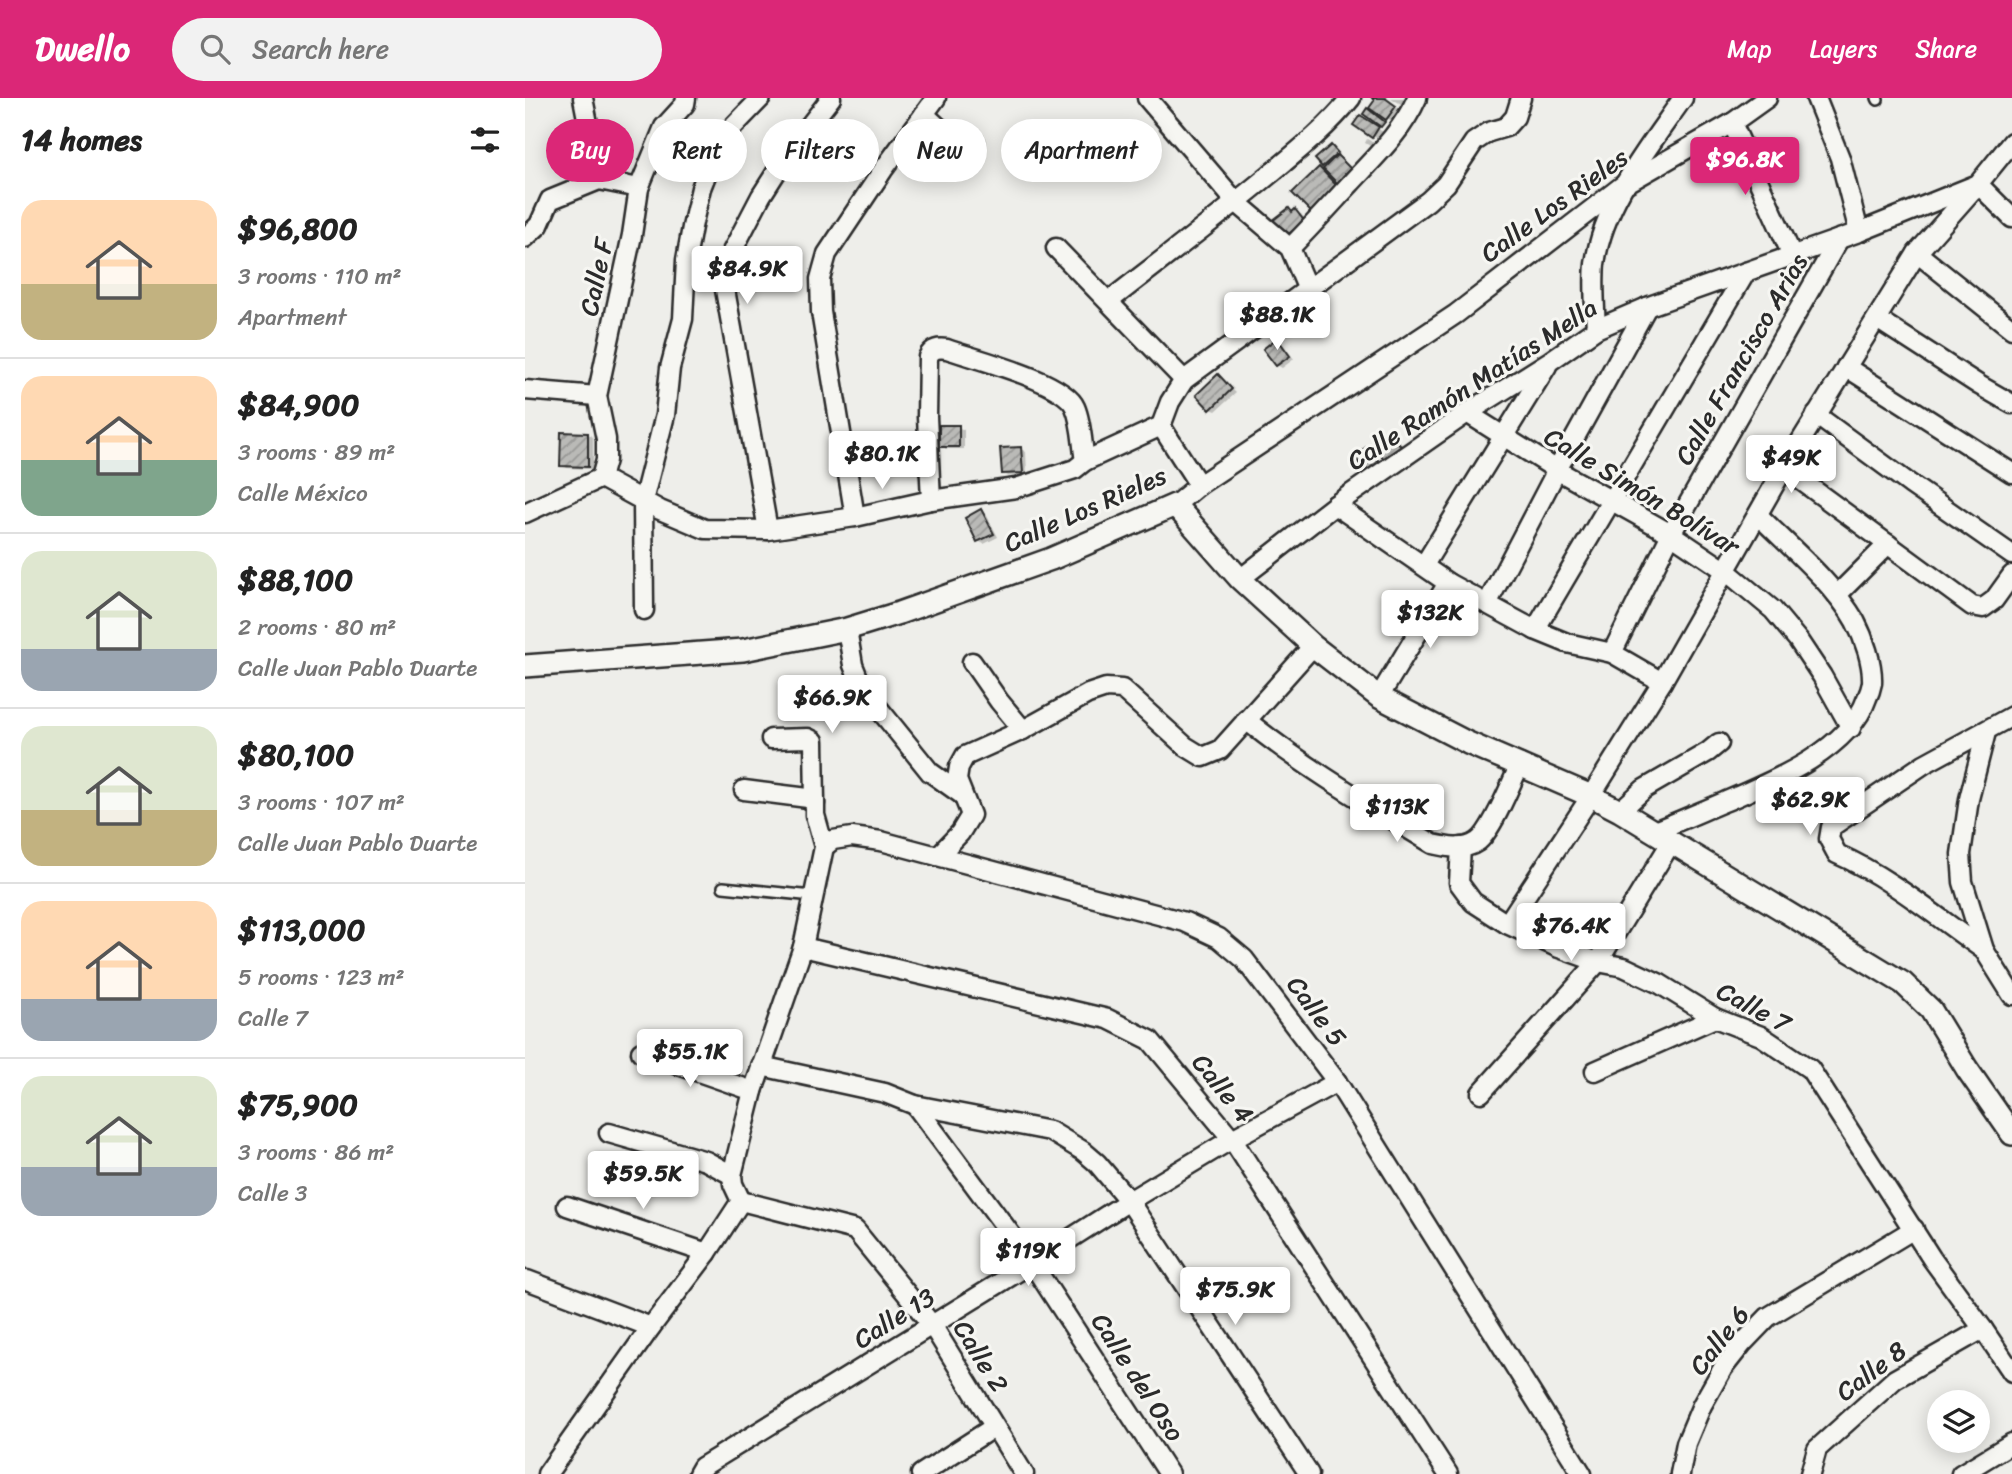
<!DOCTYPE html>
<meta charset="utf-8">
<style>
:root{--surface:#fff;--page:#f2f2f2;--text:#222;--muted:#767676;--line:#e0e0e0;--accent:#db2777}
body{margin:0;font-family:Sriracha,sans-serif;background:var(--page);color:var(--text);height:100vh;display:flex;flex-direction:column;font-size:26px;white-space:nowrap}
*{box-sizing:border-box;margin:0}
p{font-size:23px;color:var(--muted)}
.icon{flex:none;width:38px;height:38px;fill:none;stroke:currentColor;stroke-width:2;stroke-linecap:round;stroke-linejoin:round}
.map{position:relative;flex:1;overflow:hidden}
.drawer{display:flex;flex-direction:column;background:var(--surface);width:525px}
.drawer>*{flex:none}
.top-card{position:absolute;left:21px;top:21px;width:665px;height:63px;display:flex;gap:14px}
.tools{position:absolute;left:1402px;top:1292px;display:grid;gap:14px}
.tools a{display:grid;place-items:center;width:63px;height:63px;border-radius:50%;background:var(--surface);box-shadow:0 4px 18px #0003;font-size:35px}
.price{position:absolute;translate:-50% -60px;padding:0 16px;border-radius:7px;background:#fff;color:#222;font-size:23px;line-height:46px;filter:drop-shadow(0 2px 4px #0008)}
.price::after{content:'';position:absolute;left:50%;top:42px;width:21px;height:16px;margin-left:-10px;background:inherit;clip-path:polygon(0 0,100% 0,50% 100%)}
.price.selected{background:var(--accent);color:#fff}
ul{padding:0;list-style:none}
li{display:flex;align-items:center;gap:21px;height:175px;padding:0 21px}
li+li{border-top:2px solid var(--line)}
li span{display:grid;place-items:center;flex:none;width:196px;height:140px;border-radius:21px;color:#555}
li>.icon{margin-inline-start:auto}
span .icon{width:84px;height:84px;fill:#fffc;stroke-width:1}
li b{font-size:30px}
h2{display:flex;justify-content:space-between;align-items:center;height:84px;padding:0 21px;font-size:30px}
.tag{padding:0 24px;border-radius:32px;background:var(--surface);box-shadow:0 4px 18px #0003;font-size:24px;line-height:63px}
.tag.selected{background:var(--accent);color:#fff}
header{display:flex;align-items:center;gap:42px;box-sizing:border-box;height:98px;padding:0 35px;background:var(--accent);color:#fff}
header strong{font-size:33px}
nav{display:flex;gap:38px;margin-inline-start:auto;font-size:24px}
.search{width:490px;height:63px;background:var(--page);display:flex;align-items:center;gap:18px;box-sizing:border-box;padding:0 24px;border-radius:38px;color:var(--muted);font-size:26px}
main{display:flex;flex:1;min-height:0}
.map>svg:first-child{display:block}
</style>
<header>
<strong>Dwello</strong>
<div class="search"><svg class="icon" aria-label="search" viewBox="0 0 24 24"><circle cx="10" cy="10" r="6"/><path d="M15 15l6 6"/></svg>Search here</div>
<nav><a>Map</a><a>Layers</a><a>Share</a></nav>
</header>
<main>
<section class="drawer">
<h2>14 homes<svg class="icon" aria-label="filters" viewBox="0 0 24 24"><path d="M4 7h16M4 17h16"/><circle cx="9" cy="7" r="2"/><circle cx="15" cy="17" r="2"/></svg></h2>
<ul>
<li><span style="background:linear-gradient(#ffd9b3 60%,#c2b280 0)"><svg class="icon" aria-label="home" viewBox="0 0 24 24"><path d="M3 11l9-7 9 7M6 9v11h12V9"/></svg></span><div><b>$96,800</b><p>3 rooms · 110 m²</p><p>Apartment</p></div></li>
<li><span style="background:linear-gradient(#ffd9b3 60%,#7fa58c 0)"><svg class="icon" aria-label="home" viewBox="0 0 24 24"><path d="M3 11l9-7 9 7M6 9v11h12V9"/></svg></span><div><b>$84,900</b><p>3 rooms · 89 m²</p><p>Calle México</p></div></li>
<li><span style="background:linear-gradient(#dfe7d0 70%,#9aa5b1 0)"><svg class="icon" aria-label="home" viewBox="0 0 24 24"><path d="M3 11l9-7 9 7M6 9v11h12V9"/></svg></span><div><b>$88,100</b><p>2 rooms · 80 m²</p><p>Calle Juan Pablo Duarte</p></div></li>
<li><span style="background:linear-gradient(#dfe7d0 60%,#c2b280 0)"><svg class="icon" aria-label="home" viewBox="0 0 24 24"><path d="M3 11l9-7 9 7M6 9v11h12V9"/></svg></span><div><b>$80,100</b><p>3 rooms · 107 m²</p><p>Calle Juan Pablo Duarte</p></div></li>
<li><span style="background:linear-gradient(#ffd9b3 70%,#9aa5b1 0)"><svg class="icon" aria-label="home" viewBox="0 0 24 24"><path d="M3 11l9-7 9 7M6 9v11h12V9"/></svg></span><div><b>$113,000</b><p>5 rooms · 123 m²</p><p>Calle 7</p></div></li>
<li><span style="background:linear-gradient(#dfe7d0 65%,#9aa5b1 0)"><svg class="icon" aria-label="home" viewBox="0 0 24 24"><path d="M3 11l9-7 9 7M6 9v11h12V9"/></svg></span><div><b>$75,900</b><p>3 rooms · 86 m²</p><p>Calle 3</p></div></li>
</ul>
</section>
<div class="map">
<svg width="1487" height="1376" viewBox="0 0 1487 1376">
<defs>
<pattern id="building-hatch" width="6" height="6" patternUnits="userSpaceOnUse" patternTransform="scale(1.75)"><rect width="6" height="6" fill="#babab7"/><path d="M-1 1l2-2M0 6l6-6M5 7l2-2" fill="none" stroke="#979795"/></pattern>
</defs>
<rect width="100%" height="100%" fill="#eeeeea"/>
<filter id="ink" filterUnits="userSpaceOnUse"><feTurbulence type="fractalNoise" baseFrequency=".0143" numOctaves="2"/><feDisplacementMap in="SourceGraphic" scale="14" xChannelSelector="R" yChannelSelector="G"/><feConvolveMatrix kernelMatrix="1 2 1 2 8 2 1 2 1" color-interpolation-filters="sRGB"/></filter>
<g filter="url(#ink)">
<g fill="#0003">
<polygon points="849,0 858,0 875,12 867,23 862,20"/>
<polygon points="866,0 880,0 876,6"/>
<polygon points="835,19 858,34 853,41 830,26"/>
<polygon points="842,41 849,45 847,49 840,45"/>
<polygon points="808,50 814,57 812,59 831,76 792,115 787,112 794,71 798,73 802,70 793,61"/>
<polygon points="764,112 776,116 784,127 765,141 760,138"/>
<polygon points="752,242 757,245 769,261 757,270 752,267"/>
<polygon points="698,282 711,295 691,313 686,311"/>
<polygon points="433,329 439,332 439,351 421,351 416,348"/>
<polygon points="867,335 872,338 884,359 851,344"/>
<polygon points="63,336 68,339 68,371 42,370 37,367"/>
<polygon points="843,350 848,353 861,371 849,380"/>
<polygon points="496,351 501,354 502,377 483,378 478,375"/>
<polygon points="456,413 461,416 473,439 459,446 453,443"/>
</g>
<g fill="url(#building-hatch)" stroke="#2b2b2b" stroke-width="2">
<polygon points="847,0 860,0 871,8 861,22 844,10 849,3"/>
<polygon points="842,10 860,24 856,29 838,16"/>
<polygon points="835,17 854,29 847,40 828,27"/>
<polygon points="806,47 813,55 797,69 790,61"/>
<polygon points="812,57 827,72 813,86 798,71"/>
<polygon points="794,69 812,88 786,114 767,95"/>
<polygon points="764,110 767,114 770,111 780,124 759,139 747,123"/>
<polygon points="752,240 765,258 751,268 738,251"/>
<polygon points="693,276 707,291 685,312 671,297"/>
<rect x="414" y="327" width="20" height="22"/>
<polygon points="867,333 880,356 862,366 848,344"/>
<polygon points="36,334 63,335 63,369 35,368"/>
<polygon points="843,348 857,368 843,378 829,358"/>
<polygon points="496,349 498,375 477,376 475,350"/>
<polygon points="456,411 469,436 452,444 440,420"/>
</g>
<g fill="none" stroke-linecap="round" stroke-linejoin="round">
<defs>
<g id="service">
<polyline points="1352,0 1353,2"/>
<polyline points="198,789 288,798"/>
</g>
<g id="minor">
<polyline points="58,0 74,82"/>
<polyline points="622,0 711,104 765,150 783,192"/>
<polyline points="1291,0 1315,60 1334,134"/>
<path d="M 399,16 C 415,30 427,46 450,45"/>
<polyline points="1207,25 1267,157"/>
<polyline points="0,140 14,127 25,102 74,82 114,90"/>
<polyline points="531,150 659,282"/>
<path d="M 765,150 C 786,129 805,108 825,86 C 850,59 877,34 892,0"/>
<polyline points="1392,155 1487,231"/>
<path d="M 584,203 C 638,161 692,120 744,77 C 773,53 803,29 826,0"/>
<polyline points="1352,221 1454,287 1487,306"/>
<path d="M 1071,231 C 1070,209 1068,187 1070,166 C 1078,105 1124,49 1158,0"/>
<polyline points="1321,269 1487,375"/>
<polyline points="0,292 72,298"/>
<polyline points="942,315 1037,375 1146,436 1201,473 1248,512 1273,542 1297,578 1326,630"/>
<polyline points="1291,317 1385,386 1487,457"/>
<polyline points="636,328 674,387"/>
<polyline points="1259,370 1447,508 1458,510 1469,502 1487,477"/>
<polyline points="76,380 135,412 180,431 243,432 330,419 406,402 491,390 550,371 560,363 636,328 645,304 659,282 903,103 921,86 949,44 964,34 981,29 990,19 996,0"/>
<polyline points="76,380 81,362 81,341 72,298 107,137 114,90 139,29 160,6 161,0"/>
<path d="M 406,402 L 402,319 L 403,259 C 407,250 414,250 422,251 C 450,261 539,283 550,309 C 557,325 557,346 560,363"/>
<polyline points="650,407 674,387 931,216 1097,88 1207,25 1242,0"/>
<polyline points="810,407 923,485 1010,532 1042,545 1087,555 1137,584"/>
<polyline points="0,415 76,380"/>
<polyline points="330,419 296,214 295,181 302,156 358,72 411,0"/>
<polyline points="243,432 199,186 200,167 236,98 266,51 306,0"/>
<polyline points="899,467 1022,268"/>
<polyline points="715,481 810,407 942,315 1025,263 1071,231 1127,207 1334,134 1453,86 1487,44"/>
<polyline points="1312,497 1363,446"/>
<polyline points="962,506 1032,372 1122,209"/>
<polyline points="119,512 118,403 140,317 145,270 158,221 161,162 167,129 176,90 189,57 204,33 236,0"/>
<polyline points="322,531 328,567 336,587 346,601 405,674 436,696"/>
<polyline points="1010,532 1221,174"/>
<polyline points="1087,555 1146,436 1314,141"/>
<polyline points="447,564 474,603 498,632"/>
<polyline points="854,599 923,485"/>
<path d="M 721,622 C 779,669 844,707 908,746 C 921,749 939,753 952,744 C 966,735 987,684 995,666"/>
<polyline points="1461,634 1444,701 1436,756 1438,784 1459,852 1487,897"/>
<polyline points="246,641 283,640 289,643 290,705"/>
<polyline points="1095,713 1119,691 1183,654 1194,645"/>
<path d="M 1129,733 C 1153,724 1175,714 1199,704 C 1246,684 1324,653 1342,600 C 1344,596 1346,590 1347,585 C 1348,565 1339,540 1330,523 C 1309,486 1264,448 1233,417"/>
<polyline points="299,749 308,742 327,739 356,743 660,824 694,840 719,861 812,984 1057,1376"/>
<polyline points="936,749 934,785 948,804 982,826 1034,850 1073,864 1099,869 1135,886 1190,920 1236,938 1285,971 1407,1161 1458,1231 1487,1274"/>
<polyline points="413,758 435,735 446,717 432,682 434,669 440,658 498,632 563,596 581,590 597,591 660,648 678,659 695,652 788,548"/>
<polyline points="982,826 1066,698 1137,584 1259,370 1392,155 1453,86 1487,120"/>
<polyline points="278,849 583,921 625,942 707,1041 923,1376"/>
<path d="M 1459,852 C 1413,820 1363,778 1312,756 L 1304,741 L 1306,729 L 1399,666 L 1487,618"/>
<polyline points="116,954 228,993"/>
<polyline points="236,968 360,995 390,1007 525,1033 558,1053 572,1065 604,1103 784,1376"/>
<polyline points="1070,973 1190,920"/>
<polyline points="956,995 1073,864 1147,743"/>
<polyline points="390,1007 507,1165 644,1376"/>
<polyline points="84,1035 181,1063 207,1077"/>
<polyline points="216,1103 330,1132 407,1227 499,1376"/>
<polyline points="42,1108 182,1155"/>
<polyline points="2,1182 126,1229"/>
<polyline points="22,1376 126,1229 182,1155 216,1103 208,1086 207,1077 228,993 278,849 299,749 290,717 290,705 283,700 219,692"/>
<polyline points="173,1376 177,1369 507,1165 604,1103 707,1041 812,984"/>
<polyline points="396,1376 469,1329"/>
<polyline points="1155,1376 1161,1345 1177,1307 1198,1270 1217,1246 1243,1219 1389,1131"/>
<polyline points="1285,1376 1292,1351 1370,1281 1458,1231"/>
<polyline points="1436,1376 1487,1345"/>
</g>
<polyline id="tertiary" points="0,568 218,552 322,531 374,515 526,461 650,407 715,481 788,548 854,599 943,645 1066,698 1095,713 1378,885 1406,912 1442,971 1487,1036"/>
</defs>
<use href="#service" stroke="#2b2b2b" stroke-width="14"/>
<use href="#minor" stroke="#2b2b2b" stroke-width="23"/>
<use href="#tertiary" stroke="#2b2b2b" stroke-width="26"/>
<use href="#service" stroke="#f6f6f2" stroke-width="9"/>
<use href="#minor" stroke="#f6f6f2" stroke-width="18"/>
<use href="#tertiary" stroke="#f6f6f2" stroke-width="21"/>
</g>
</g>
<g text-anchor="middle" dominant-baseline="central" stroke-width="6" stroke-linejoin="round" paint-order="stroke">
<g font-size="26" fill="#2b2b2b" stroke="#f6f6f2">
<text transform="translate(1029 107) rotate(-36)">Calle Los Rieles</text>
<text transform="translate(71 179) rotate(-78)">Calle F</text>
<text transform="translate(1216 261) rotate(-60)">Calle Francisco Arias</text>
<text transform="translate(947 286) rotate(-33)">Calle Ramón Matías Mella</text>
<text transform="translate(1117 393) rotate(31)">Calle Simón Bolívar</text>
<text transform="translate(560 411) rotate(-24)">Calle Los Rieles</text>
<text transform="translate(1229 909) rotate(28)">Calle 7</text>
<text transform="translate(792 913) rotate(53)">Calle 5</text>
<text transform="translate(698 990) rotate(51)">Calle 4</text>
<text transform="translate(369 1220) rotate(-32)">Calle 13</text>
<text transform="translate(1194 1242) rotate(-52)">Calle 6</text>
<text transform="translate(456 1258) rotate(58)">Calle 2</text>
<text transform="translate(1346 1273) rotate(-37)">Calle 8</text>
<text transform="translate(613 1279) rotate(57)">Calle del Oso</text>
</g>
</g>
</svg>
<div class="tools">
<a><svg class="icon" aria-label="layers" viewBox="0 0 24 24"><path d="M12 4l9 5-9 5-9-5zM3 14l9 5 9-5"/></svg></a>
</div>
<b class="price selected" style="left:1220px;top:99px">$96.8K</b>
<b class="price" style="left:222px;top:208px">$84.9K</b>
<b class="price" style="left:752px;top:254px">$88.1K</b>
<b class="price" style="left:357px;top:393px">$80.1K</b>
<b class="price" style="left:1266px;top:397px">$49K</b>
<b class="price" style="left:905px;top:552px">$132K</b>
<b class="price" style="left:307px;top:637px">$66.9K</b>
<b class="price" style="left:1285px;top:739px">$62.9K</b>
<b class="price" style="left:872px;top:746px">$113K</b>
<b class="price" style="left:1046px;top:865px">$76.4K</b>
<b class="price" style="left:165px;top:991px">$55.1K</b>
<b class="price" style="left:118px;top:1113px">$59.5K</b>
<b class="price" style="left:503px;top:1190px">$119K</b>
<b class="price" style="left:710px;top:1229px">$75.9K</b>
<div class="top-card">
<a class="tag selected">Buy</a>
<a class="tag">Rent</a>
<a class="tag">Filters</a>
<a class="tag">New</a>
<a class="tag">Apartment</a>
</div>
</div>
</main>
